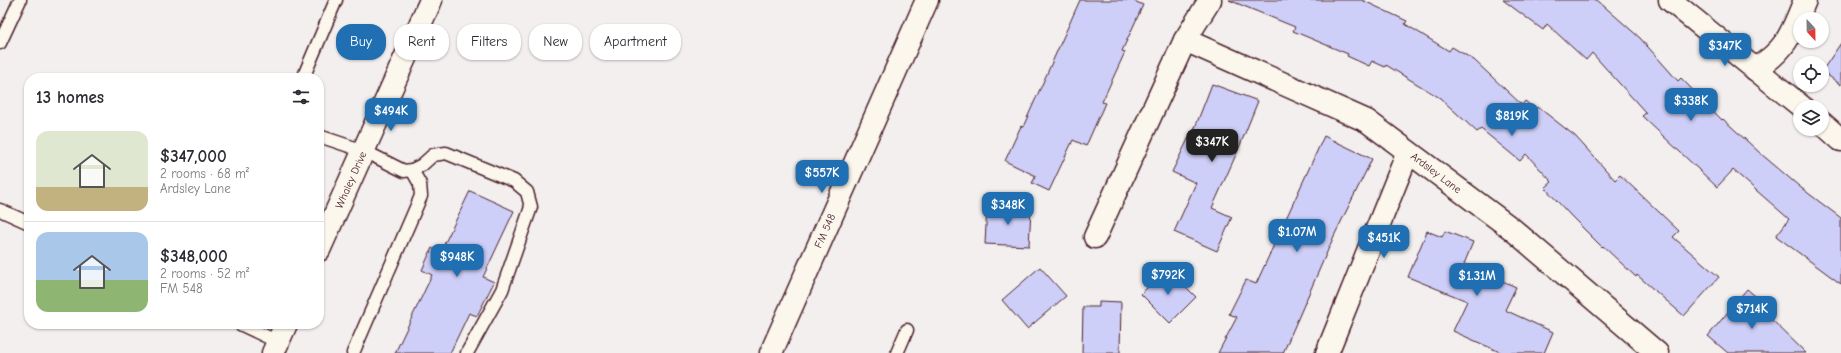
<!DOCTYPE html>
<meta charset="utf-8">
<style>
:root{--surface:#fff;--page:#f7f7f7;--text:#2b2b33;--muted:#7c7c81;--line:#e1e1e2;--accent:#1f6fb2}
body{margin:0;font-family:"Comic Neue",sans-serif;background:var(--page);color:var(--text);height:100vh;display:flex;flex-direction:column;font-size:15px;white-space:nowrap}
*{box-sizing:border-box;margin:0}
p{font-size:13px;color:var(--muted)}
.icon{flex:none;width:22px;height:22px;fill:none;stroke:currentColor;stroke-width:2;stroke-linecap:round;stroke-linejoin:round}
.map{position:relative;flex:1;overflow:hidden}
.sheet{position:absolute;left:24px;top:73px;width:300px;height:256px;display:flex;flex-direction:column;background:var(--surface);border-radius:16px;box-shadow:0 1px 3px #0004}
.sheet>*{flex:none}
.top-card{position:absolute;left:336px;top:24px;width:380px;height:36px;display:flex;gap:8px}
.needle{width:26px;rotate:158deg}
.fabs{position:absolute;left:1793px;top:12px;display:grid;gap:8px}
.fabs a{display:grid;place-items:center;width:36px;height:36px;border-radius:50%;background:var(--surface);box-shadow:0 1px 3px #0004;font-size:20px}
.price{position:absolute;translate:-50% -34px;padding:0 9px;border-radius:8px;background:var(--accent);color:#fff;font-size:13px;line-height:26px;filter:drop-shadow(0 1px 2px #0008)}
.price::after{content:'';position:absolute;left:50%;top:24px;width:12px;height:9px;margin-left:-6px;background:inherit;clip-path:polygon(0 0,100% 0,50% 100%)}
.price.current{background:#222;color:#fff}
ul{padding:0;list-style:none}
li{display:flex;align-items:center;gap:12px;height:100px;padding:0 12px}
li+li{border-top:1px solid var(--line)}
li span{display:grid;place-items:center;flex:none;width:112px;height:80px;border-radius:12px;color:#555}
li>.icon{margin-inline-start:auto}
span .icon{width:48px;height:48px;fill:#fffc;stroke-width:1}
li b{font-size:17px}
h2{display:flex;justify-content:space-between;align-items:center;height:48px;padding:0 12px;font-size:17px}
.chip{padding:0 14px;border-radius:16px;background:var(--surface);box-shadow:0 1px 3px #0004;font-size:14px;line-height:36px}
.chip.current{background:var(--accent);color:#fff}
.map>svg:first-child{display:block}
</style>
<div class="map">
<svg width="1841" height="353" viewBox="0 0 1841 353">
<rect width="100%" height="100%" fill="#f2efee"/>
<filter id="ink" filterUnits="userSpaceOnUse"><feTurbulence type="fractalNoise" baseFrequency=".025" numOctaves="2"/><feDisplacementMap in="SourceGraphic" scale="8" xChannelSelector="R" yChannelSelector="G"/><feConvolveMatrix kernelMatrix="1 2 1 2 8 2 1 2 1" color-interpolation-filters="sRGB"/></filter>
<g filter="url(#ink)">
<g fill="#cecff8" stroke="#4a1f2b">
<polygon points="1080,0 1132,0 1143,5 1122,51 1125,52 1102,102 1105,103 1086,146 1073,140 1049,191 1032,183 1036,176 1005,161 1021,126 1023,127"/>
<polygon points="1229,0 1362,0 1407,21 1405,24 1449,51 1452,47 1474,60 1522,105 1525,101 1535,109 1538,107 1575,136 1615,180 1620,175 1679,231 1673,237 1719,277 1684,316 1637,275 1636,277 1603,246 1602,247 1571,216 1545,188 1552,182 1526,154 1520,161 1481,129 1477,132 1440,98 1386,65 1385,67 1372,61 1369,66 1347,56 1348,54 1293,31 1295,27"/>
<polygon points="1503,0 1597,0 1640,38 1678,81 1681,78 1722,120 1723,119 1760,153 1800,187 1841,218 1841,284 1776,236 1789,219 1733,170 1717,187 1642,116 1646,113 1592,53 1586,60 1547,24 1543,30"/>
<polygon points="1841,43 1841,85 1822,71"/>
<polygon points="1212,84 1258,101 1239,148 1212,208 1232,217 1217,251 1174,232 1196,183 1172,172 1189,137 1191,138"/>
<polygon points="1324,136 1372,159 1334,236 1283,353 1218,353 1237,317 1229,314 1246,280 1256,284"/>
<polygon points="470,191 514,211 483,277 494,282 477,316 469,313 450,353 395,353 432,275 422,270 432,248 440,253"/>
<polygon points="987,207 1031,209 1029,246 985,244"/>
<polygon points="1427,231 1442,237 1445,231 1473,242 1464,264 1516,287 1505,310 1553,332 1544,353 1502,353 1453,331 1467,301 1408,277"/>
<polygon points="1040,267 1066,296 1027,329 1002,300"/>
<polygon points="1167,268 1196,297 1170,323 1141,294"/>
<polygon points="1747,289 1774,312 1769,317 1806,353 1728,353 1708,336"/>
<polygon points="1099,301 1121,302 1120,353 1082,353 1083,307 1099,307"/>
</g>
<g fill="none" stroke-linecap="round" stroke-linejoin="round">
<defs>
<g id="service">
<polyline points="0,43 20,0"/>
<polyline points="303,78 336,0"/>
<polyline points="319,136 364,151 404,171 412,170 422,165 433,155 446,153 514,181 527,192 531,207 502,290 467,353"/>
<polyline points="0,210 29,223"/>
<polyline points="240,324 278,342"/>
<polyline points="353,353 421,196 420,184 412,170"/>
<polyline points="897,353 907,330"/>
</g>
<g id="minor">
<polyline points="1670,0 1802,107"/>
<polyline points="1185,40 1367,121 1512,229 1657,353"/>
<path d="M 1755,69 C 1787,50 1792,32 1805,0"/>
<polyline points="1822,123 1841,140"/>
<polyline points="1095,237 1185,40 1210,0"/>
<polyline points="319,250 431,0"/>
<polyline points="273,353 286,324"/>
<polyline points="1327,353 1408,152"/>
</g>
<polyline id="secondary" points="771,353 927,0"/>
</defs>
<use href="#service" stroke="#4a1f2b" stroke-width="15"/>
<use href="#minor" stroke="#4a1f2b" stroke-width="25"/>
<use href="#secondary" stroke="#4a1f2b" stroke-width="25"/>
<use href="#service" stroke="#fbf7ec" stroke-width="12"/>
<use href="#minor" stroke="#fbf7ec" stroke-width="22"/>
<use href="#secondary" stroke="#fbf7ec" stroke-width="22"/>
</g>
</g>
<g text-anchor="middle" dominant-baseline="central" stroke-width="4" stroke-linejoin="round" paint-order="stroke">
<g font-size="11" fill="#4a1f2b" stroke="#fbf7ec">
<text transform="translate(1436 173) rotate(37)">Ardsley Lane</text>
<text transform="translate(351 180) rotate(-66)">Whaley Drive</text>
<text transform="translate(825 231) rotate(-66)">FM 548</text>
</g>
</g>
</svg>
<div class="fabs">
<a><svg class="needle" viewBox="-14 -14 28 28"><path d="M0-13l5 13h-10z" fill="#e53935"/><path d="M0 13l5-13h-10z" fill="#7c7c81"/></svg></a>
<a><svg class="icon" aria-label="locate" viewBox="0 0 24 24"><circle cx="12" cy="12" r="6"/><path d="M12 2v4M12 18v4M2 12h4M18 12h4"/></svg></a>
<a><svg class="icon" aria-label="layers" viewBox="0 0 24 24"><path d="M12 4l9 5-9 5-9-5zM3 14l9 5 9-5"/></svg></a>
</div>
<b class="price" style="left:1725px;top:67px">$347K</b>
<b class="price" style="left:1691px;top:122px">$338K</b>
<b class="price" style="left:391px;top:132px">$494K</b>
<b class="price" style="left:1512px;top:137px">$819K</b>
<b class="price current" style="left:1212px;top:163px">$347K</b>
<b class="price" style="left:822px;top:194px">$557K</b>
<b class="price" style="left:1008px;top:226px">$348K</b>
<b class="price" style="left:1297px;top:253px">$1.07M</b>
<b class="price" style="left:1384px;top:259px">$451K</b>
<b class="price" style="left:457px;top:278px">$948K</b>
<b class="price" style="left:1168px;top:296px">$792K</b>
<b class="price" style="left:1477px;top:297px">$1.31M</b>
<b class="price" style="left:1752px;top:330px">$714K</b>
<div class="top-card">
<a class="chip current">Buy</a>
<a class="chip">Rent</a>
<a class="chip">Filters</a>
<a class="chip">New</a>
<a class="chip">Apartment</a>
</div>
<section class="sheet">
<h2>13 homes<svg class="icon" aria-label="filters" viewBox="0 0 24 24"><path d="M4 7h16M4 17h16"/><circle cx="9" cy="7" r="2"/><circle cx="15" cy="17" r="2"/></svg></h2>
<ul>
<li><span style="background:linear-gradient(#dfe7d0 70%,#c2b280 0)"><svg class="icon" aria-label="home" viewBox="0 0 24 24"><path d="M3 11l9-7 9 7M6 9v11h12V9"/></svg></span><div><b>$347,000</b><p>2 rooms · 68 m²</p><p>Ardsley Lane</p></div></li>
<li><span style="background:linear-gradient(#a9c7e8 60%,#8fb573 0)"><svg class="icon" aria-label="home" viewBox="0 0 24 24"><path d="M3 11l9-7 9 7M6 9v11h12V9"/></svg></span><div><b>$348,000</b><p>2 rooms · 52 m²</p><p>FM 548</p></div></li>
</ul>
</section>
</div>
